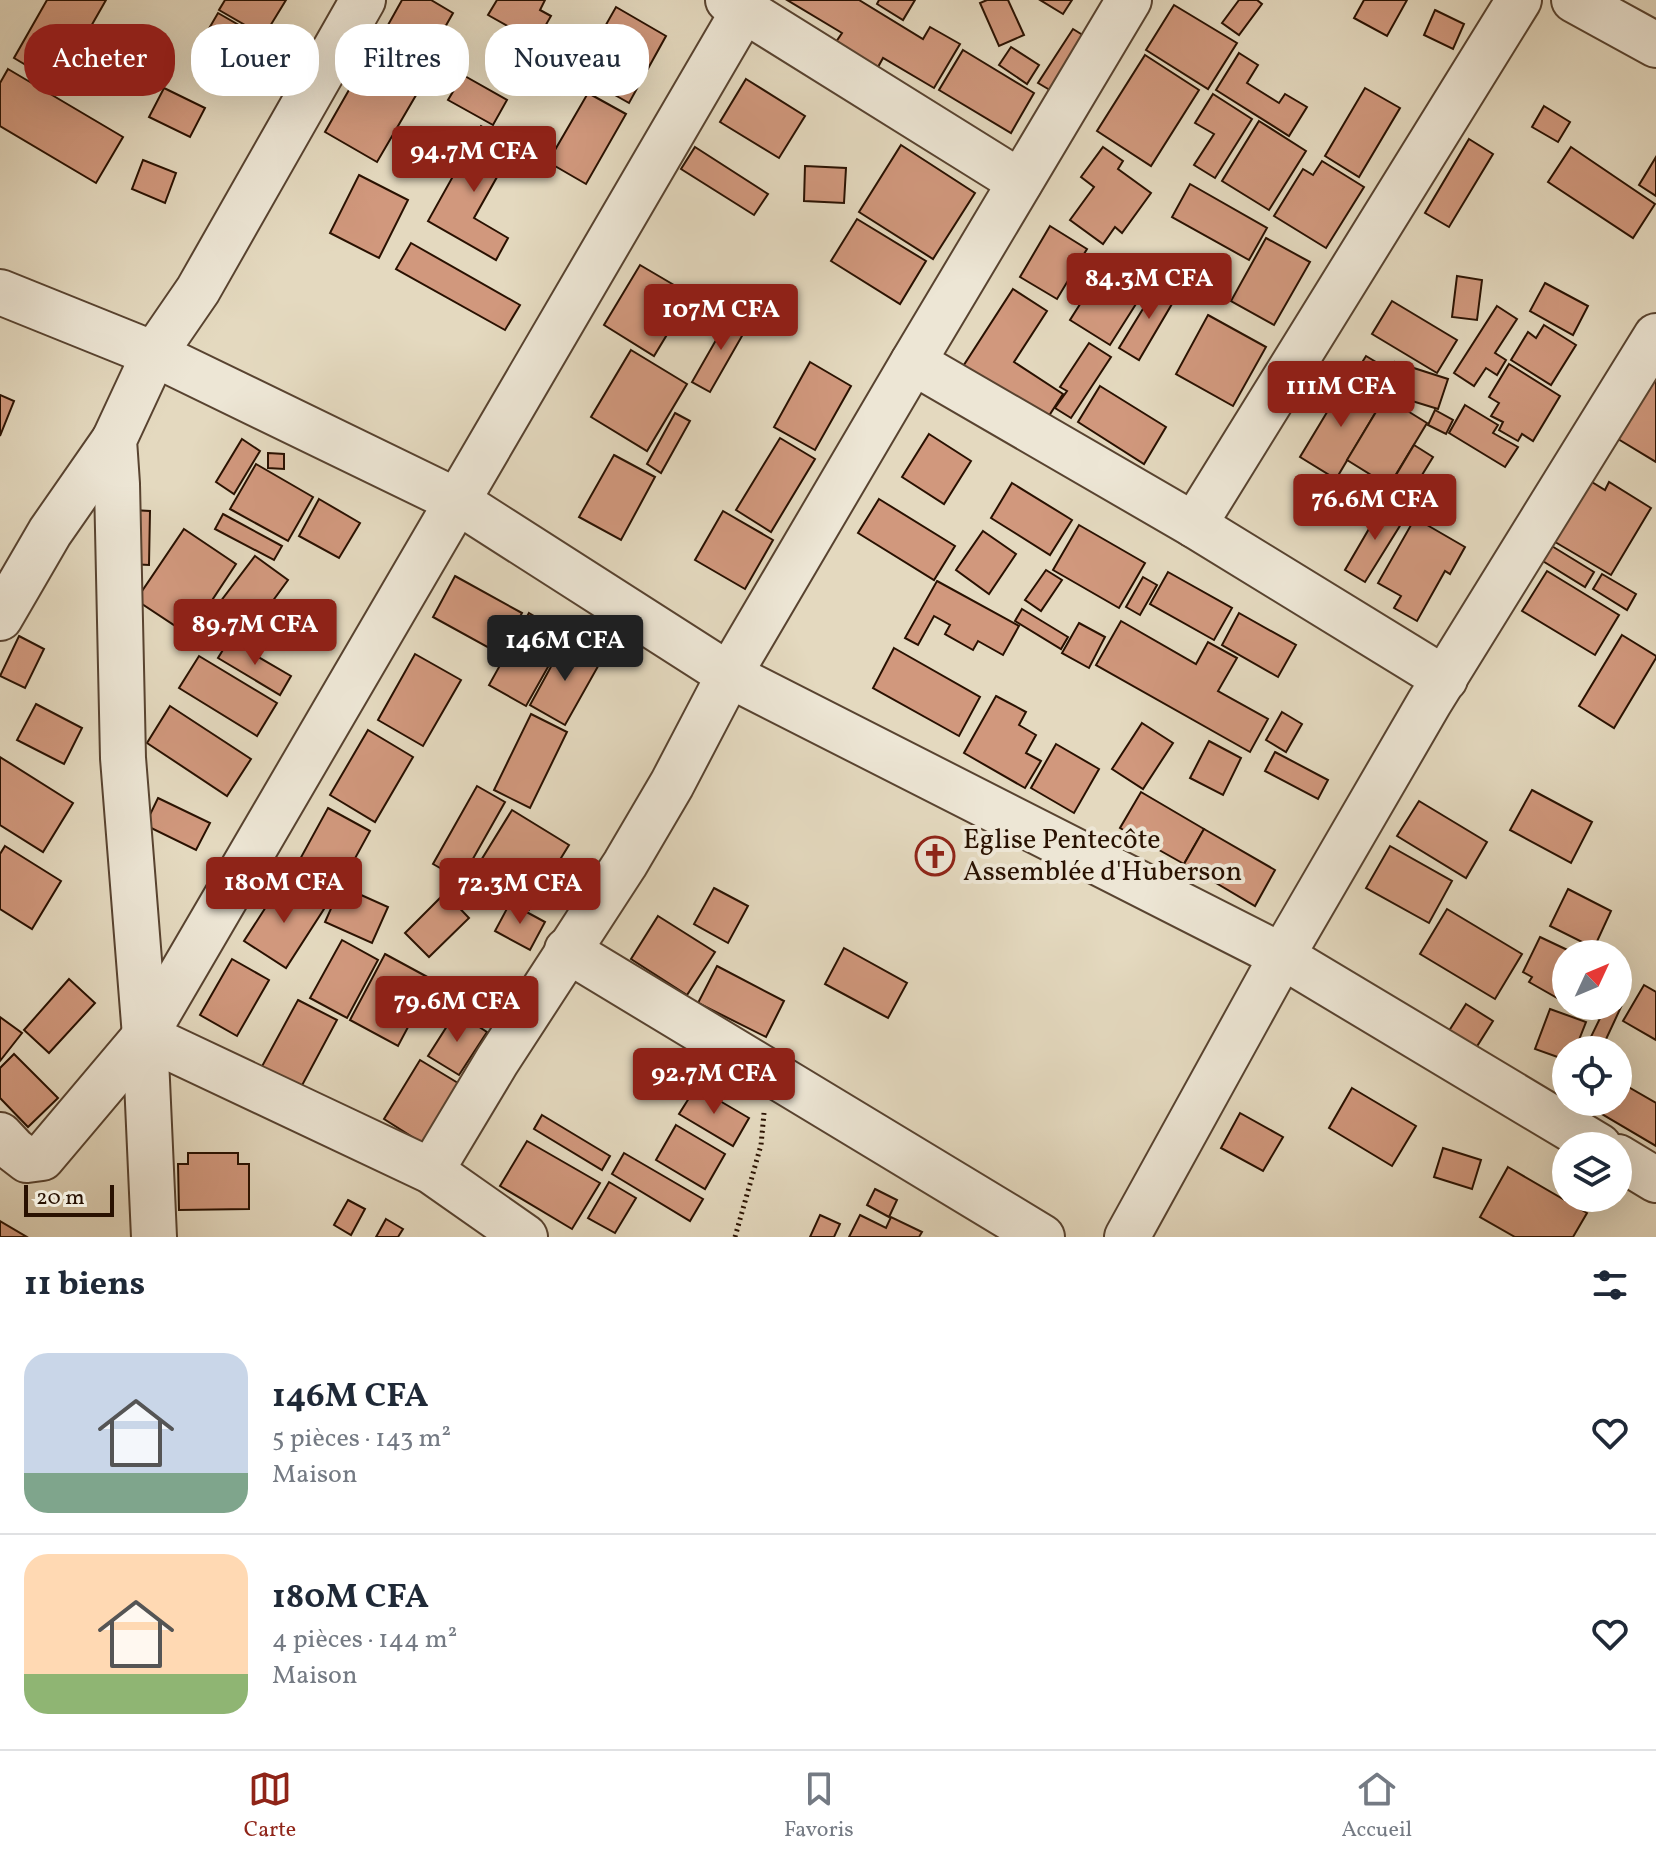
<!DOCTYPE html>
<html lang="fr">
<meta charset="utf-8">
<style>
:root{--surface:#fff;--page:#f6f6f7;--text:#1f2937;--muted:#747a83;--line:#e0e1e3;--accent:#8f2418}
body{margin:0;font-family:Vollkorn,serif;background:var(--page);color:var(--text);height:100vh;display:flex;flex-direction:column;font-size:30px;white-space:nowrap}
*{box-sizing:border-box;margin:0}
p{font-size:26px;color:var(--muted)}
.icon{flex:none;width:44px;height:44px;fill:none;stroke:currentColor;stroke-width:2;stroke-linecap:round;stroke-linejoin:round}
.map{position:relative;height:1237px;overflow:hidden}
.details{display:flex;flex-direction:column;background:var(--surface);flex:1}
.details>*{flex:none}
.guide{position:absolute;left:24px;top:24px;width:800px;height:72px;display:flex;gap:16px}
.needle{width:52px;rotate:46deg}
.tools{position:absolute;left:1552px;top:940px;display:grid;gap:16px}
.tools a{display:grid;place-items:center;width:80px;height:80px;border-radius:50%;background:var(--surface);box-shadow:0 8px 32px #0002;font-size:40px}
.scale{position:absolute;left:24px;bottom:20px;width:90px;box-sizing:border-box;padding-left:8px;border:4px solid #291101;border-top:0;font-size:22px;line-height:28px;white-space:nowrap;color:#291101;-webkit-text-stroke:6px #ede6d5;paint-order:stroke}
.price{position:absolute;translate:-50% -68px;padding:0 18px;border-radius:8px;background:var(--accent);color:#fff;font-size:26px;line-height:52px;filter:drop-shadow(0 2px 4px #0008)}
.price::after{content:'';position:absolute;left:50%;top:48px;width:24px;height:18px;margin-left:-12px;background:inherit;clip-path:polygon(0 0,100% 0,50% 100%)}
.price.selected{background:#222;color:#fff}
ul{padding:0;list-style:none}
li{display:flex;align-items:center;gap:24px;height:200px;padding:0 24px}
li+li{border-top:2px solid var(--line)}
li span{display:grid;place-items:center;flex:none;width:224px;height:160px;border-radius:24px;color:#555}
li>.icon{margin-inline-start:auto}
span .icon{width:96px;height:96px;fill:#fffc;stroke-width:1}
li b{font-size:34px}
h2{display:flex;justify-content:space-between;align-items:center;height:96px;padding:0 24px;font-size:34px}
.chip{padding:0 28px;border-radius:32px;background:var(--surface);box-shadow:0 8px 32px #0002;font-size:28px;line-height:72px}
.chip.selected{background:var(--accent);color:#fff}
.tab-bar{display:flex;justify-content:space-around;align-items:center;height:112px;border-top:2px solid var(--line);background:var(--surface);font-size:22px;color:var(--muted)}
.tab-bar a{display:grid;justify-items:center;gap:4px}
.tab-bar .selected{color:var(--accent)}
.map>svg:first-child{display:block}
</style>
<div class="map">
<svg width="1656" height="1237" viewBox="0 0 1656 1237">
<rect width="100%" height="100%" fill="#e4d9bf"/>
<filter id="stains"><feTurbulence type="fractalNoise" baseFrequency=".0025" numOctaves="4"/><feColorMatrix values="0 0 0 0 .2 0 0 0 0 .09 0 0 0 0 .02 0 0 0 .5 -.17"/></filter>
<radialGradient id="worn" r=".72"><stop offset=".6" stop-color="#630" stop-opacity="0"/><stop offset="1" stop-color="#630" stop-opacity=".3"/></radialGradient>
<g fill="#d1987d" stroke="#291101" stroke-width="2">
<polygon points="47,0 106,0 58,84 14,58"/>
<polygon points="225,0 286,0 264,36 219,10"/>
<polygon points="402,0 431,0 453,13 418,75 374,50"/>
<polygon points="497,0 545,0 540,10 551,16 536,42 488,15"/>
<polygon points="787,0 859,0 923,39 930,27 960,44 934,88 883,58 878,67 836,42 842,33"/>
<polygon points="879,0 915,0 903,20 877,4"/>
<polygon points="987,0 1008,0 1024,35 999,46 980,3"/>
<polygon points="1040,0 1072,0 1063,14"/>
<polygon points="1239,0 1257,0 1262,4 1239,35 1222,23"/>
<polygon points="1364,0 1407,0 1387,36 1354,18"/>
<polygon points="1174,5 1237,43 1208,89 1146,50"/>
<polygon points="616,7 666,36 629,103 578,74"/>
<polygon points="1435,10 1464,24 1453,49 1424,35"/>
<polygon points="218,13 263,39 237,83 193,56"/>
<polygon points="1073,29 1094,42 1060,96 1038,83"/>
<polygon points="519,40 537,51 515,87 497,77"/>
<polygon points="1011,47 1039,65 1027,84 999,65"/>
<polygon points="963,50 1034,93 1011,133 939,90"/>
<polygon points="1239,53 1258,65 1247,83 1279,103 1285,94 1307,107 1289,136 1216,90"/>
<polygon points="1145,55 1199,90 1151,166 1097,131"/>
<polygon points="366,60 419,90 377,162 325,132"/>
<polygon points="8,69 123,137 96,183 0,126 0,83"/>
<polygon points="463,75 507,100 493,125 448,100"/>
<polygon points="746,79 805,116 779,158 720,122"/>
<polygon points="164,88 205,108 190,137 149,117"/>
<polygon points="1365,88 1400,108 1359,177 1325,156"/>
<polygon points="588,93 626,114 586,184 548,162"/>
<polygon points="1213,94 1252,119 1215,178 1194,165 1214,134 1195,123"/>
<polygon points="1544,106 1570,122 1558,142 1532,127"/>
<polygon points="1259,121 1306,151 1269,210 1222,181"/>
<polygon points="481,126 515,145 474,218 508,238 496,260 428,221"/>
<polygon points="1469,139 1493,154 1449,227 1425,213"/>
<polygon points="901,145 975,193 933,259 859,212"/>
<polygon points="695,147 768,194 754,215 681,169"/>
<polygon points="1103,147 1123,161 1118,169 1151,193 1122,233 1115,227 1103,244 1070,220 1094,187 1081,177"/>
<polygon points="1571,147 1655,204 1633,238 1548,182"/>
<polygon points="1656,157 1656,196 1639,185"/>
<polygon points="143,160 176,173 165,203 132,189"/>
<polygon points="1322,161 1364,187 1326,248 1274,216 1303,169 1313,175"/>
<polygon points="805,166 846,168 844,203 804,201"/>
<polygon points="359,175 408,200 379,258 330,233"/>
<polygon points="1190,184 1267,228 1249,260 1172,217"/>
<polygon points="857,219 926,261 900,304 831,261"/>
<polygon points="1050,226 1087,249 1057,299 1020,277"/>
<polygon points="1266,238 1310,262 1274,325 1231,301"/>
<polygon points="411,243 520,305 505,330 396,269"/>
<polygon points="1108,260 1148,285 1110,345 1070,320"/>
<polygon points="640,265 691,295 654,356 604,325"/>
<polygon points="1457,276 1482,280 1477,320 1452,317"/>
<polygon points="1160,281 1179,292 1139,360 1119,348"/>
<polygon points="1545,283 1588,306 1573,335 1530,311"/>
<polygon points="1013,289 1047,311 1014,362 1063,394 1043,425 960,371"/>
<polygon points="1392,301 1457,340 1437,373 1372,334"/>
<polygon points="1497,306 1517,319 1495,353 1506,360 1497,375 1486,368 1474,386 1454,373"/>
<polygon points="732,312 750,322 710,392 692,382"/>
<polygon points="1208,315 1266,347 1233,406 1176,374"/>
<polygon points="1544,325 1576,345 1551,385 1511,360 1528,332 1536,338"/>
<polygon points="1089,343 1111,357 1071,418 1055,408 1067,391 1060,387"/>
<polygon points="631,350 687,384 647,451 591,417"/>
<polygon points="1366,356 1381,365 1368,387 1353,377"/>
<polygon points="810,362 851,386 815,450 774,427"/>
<polygon points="1395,362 1448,379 1438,409 1386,393"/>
<polygon points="1509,364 1560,396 1533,441 1522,434 1518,441 1499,430 1503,422 1491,416 1499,403 1489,397"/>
<polygon points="1656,377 1656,462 1618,439"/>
<polygon points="1347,379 1383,400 1336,479 1300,457"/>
<polygon points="1100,386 1166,427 1144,464 1078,422"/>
<polygon points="0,395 14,401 0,436"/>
<polygon points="1385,397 1427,423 1389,486 1347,460"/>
<polygon points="1465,405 1498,425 1493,433 1518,447 1505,467 1449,433"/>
<polygon points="1435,410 1453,420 1446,434 1428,425"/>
<polygon points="675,413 690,421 661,473 647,464"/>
<polygon points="929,434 971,461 944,504 902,477"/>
<polygon points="780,438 815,459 771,532 736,510"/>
<polygon points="242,439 260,451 234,494 216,482"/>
<polygon points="1414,445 1433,457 1403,506 1384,495"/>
<polygon points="268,453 284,454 284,469 268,468"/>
<polygon points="614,455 655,477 621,540 579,517"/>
<polygon points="256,464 313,497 288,541 230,509"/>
<polygon points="1587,479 1605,490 1609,482 1651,508 1611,575 1550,539"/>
<polygon points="1012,483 1072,520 1050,555 991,518"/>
<polygon points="319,499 360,523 339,558 299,536"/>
<polygon points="879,499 955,546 934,580 858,533"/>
<polygon points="1384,503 1406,516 1365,582 1345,570"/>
<polygon points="132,510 150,511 149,565 130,564"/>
<polygon points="723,511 773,540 745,589 695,560"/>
<polygon points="223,514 282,546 274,560 215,529"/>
<polygon points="1415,518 1465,547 1450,574 1445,571 1417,621 1394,608 1401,596 1378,583"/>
<polygon points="1079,525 1145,563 1119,608 1053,570"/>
<polygon points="184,529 236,564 189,635 136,600"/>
<polygon points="983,531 1016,554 989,594 956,570"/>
<polygon points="1542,540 1594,572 1585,587 1533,555"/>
<polygon points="255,556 288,580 245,639 211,614"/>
<polygon points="1046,570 1062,580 1041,611 1025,600"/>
<polygon points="1547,571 1619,615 1595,655 1522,611"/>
<polygon points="1168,572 1232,608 1214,640 1150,604"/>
<polygon points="1602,574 1636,594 1627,610 1593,589"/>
<polygon points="455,576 522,613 500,654 433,617"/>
<polygon points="1143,577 1157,585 1140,615 1126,607"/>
<polygon points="937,581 1019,626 1003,655 978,641 973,650 945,634 950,625 934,616 918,645 905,638"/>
<polygon points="1022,609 1068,637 1061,649 1015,621"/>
<polygon points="529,613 566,635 526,706 489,685"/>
<polygon points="1239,613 1296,645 1278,677 1222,645"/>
<polygon points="1121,621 1196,664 1208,642 1237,658 1218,691 1268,719 1250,752 1096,665"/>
<polygon points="1079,623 1105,637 1089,668 1062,653"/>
<polygon points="1622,635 1656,656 1656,658 1614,728 1579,706"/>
<polygon points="19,636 44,649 25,688 0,676"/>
<polygon points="229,640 291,676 280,695 218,658"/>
<polygon points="565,641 601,661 565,725 530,705"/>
<polygon points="894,648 980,697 959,736 873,688"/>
<polygon points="415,654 461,680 423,746 378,720"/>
<polygon points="199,656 277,703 257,736 179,688"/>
<polygon points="996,696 1026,712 1019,725 1036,735 1026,753 1041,761 1025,788 964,753"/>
<polygon points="36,704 82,728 64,764 17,740"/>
<polygon points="170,706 251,759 227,796 147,743"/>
<polygon points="1282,712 1302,724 1286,752 1266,740"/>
<polygon points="531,714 567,732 530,808 494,790"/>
<polygon points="1142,723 1173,743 1143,789 1112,769"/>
<polygon points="368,730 413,757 375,822 330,795"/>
<polygon points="1209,741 1241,758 1223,795 1190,778"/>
<polygon points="1056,744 1099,769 1074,813 1031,788"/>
<polygon points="1275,752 1328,780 1318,799 1265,771"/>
<polygon points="0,757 73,803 43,852 0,825"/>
<polygon points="477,786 505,802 461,880 433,864"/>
<polygon points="1532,790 1592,822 1571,863 1510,830"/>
<polygon points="1141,792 1204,829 1184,864 1120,828"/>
<polygon points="158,798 210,823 196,850 145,825"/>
<polygon points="1419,801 1487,842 1466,878 1397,836"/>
<polygon points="328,808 370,831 341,884 299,861"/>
<polygon points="512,810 569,845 529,910 472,875"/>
<polygon points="1204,829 1275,870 1255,906 1184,864"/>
<polygon points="5,846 61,881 32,929 0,909 0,854"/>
<polygon points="1390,846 1452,881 1429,923 1366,888"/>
<polygon points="282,882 324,909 286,968 244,941"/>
<polygon points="341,886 388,907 372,943 325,922"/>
<polygon points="714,888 748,906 728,943 694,924"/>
<polygon points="1568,889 1611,911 1594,948 1550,926"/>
<polygon points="445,893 469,918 429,957 405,933"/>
<polygon points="510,903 545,922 530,950 495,931"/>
<polygon points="1447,909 1522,954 1495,999 1420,954"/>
<polygon points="658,916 715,952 687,995 631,959"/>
<polygon points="1540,937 1576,954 1566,954 1566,1003 1529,982 1532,977 1523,972"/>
<polygon points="342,940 378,960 347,1018 310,998"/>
<polygon points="844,948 907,983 888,1018 825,984"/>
<polygon points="385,954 433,980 398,1046 350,1020"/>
<polygon points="232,959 269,980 237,1036 200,1015"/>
<polygon points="717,966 784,1001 766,1037 698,1003"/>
<polygon points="69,979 95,1003 49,1053 24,1030"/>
<polygon points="1644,985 1656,992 1656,1040 1623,1021"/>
<polygon points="298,1000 337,1020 299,1091 260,1070"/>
<polygon points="1466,1004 1493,1021 1474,1051 1447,1034"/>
<polygon points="1573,1006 1605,1006 1599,1019"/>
<polygon points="1606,1006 1621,1007 1601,1050 1582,1050 1586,1042 1588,1043"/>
<polygon points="1550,1009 1586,1022 1575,1050 1566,1050 1566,1060 1535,1049"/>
<polygon points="456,1012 487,1032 459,1075 428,1056"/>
<polygon points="0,1017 22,1033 0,1061"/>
<polygon points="14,1054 58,1098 28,1127 0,1098 0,1068"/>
<polygon points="420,1060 458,1083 422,1143 384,1119"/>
<polygon points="1618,1081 1656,1103 1656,1146 1585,1104 1586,1102 1618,1102"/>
<polygon points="696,1087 749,1118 733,1146 679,1114"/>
<polygon points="1352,1088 1416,1126 1392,1166 1329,1128"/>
<polygon points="1240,1113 1283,1137 1263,1171 1221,1148"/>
<polygon points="542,1115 610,1156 602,1170 534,1129"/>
<polygon points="676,1125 725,1154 705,1189 656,1160"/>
<polygon points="527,1141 600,1183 572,1229 500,1186"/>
<polygon points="1443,1148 1481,1160 1472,1189 1434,1177"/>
<polygon points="188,1153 238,1153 238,1164 249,1164 249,1209 179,1210 178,1164 188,1164"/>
<polygon points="624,1153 703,1199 690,1221 612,1174"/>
<polygon points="1508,1167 1587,1213 1573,1237 1515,1237 1480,1217"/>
<polygon points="609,1182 636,1198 615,1233 588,1218"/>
<polygon points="875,1189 897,1200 889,1217 867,1205"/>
<polygon points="348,1200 365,1209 351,1235 334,1225"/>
<polygon points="820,1215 840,1224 834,1237 810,1237"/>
<polygon points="860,1215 886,1228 891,1217 922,1232 919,1237 849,1237"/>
<polygon points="386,1219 403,1229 398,1237 376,1237"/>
<polygon points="0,1221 27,1237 0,1237"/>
</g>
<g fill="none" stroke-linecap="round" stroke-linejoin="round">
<defs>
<g id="minor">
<polyline points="728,0 1020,182"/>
<polyline points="1574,0 1656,45"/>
<polyline points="0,292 154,354 457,501 729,675 1282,956 1599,1146"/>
<polyline points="913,362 1194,525 1445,679"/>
<polyline points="1194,525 1519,0"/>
<polyline points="0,618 50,532 114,440"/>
<polyline points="567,950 1042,1237"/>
<polyline points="145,1036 431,1171 525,1237"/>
<polyline points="0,1135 14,1150 27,1160 42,1158 145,1036 744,10"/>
<polyline points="1618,1157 1656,1180"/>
<polyline points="431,1171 497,1061 625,864 672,784 729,675 913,362 1129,0"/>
<polyline points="154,1237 145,1036 123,758 117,484 114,440 154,354 198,290 363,0"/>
<polyline points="1127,1237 1282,956 1429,703 1656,336"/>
</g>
</defs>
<use href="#minor" stroke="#584330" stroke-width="48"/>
<polyline stroke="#291101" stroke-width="5" stroke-dasharray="2 4" stroke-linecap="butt" points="735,1237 761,1145 764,1113"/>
<use href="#minor" stroke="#ede6d5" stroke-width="44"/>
</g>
<defs>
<symbol id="church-ring" viewBox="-11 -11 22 22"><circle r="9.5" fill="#ede6d5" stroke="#8f2418" stroke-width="1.5"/><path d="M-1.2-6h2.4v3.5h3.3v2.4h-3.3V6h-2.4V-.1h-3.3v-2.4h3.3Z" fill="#8f2418"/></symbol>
</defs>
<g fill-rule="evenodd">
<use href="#church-ring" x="913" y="834" width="44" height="44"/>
</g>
<g text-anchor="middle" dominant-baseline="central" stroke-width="8" stroke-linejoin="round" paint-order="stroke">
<g font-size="28" fill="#291101" stroke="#ede6d5" text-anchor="start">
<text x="963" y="840">Eglise Pentecôte<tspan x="963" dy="32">Assemblée d'Huberson</tspan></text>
</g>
</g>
<rect width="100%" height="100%" filter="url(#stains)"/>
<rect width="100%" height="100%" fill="url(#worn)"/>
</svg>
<div class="tools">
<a><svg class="needle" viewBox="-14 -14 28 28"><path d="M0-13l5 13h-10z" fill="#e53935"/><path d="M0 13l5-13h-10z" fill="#747a83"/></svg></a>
<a><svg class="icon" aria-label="locate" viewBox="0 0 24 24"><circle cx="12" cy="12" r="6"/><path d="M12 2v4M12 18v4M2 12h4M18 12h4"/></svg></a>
<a><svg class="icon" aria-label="layers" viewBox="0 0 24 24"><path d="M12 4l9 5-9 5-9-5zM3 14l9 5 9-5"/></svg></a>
</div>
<div class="scale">20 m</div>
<b class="price" style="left:474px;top:194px">94.7M CFA</b>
<b class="price" style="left:1149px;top:321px">84.3M CFA</b>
<b class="price" style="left:721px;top:352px">107M CFA</b>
<b class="price" style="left:1341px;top:429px">111M CFA</b>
<b class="price" style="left:1375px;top:542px">76.6M CFA</b>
<b class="price" style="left:255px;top:667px">89.7M CFA</b>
<b class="price selected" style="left:565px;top:683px">146M CFA</b>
<b class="price" style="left:284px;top:925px">180M CFA</b>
<b class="price" style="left:520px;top:926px">72.3M CFA</b>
<b class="price" style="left:457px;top:1044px">79.6M CFA</b>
<b class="price" style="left:714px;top:1116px">92.7M CFA</b>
<div class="guide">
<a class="chip selected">Acheter</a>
<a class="chip">Louer</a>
<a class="chip">Filtres</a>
<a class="chip">Nouveau</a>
</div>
</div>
<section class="details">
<h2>11 biens<svg class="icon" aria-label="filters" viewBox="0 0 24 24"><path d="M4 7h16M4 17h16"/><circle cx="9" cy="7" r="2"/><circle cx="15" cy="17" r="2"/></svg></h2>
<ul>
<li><span style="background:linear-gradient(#c9d6e8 75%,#7fa58c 0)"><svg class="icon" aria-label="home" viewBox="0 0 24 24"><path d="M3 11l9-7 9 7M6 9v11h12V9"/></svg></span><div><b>146M CFA</b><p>5 pièces · 143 m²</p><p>Maison</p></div><svg class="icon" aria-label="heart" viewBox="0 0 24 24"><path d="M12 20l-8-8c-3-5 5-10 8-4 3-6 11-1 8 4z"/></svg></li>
<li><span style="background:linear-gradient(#ffd9b3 75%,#8fb573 0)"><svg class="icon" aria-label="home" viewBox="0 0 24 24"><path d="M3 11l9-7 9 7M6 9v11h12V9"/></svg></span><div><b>180M CFA</b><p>4 pièces · 144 m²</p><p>Maison</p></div><svg class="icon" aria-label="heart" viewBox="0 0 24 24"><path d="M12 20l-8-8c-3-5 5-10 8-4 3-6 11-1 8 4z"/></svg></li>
</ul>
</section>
<nav class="tab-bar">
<a class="selected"><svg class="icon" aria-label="map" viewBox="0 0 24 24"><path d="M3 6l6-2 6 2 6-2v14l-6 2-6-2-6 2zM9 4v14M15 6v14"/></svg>Carte</a>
<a><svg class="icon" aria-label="saved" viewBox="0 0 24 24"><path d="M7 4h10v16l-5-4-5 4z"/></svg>Favoris</a>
<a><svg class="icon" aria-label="home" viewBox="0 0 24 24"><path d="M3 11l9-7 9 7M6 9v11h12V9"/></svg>Accueil</a>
</nav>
